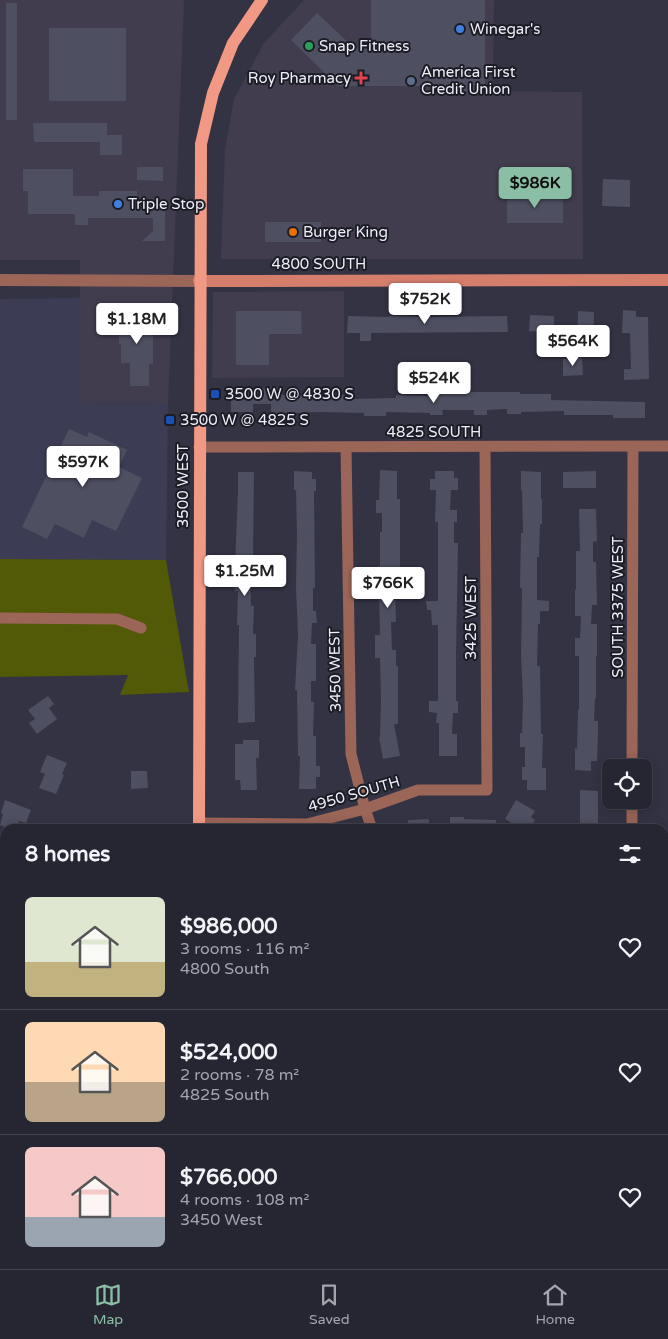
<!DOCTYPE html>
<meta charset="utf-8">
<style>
:root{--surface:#262633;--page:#32323f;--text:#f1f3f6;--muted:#a4a5ac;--line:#42434e;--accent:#8abfa5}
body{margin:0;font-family:"Varela Round",sans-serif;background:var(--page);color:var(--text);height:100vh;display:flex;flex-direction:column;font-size:19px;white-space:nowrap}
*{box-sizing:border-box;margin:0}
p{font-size:16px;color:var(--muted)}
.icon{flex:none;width:28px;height:28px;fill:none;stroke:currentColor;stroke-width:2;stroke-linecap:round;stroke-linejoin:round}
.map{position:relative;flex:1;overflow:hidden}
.side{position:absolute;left:0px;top:824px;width:669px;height:446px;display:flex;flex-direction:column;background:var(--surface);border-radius:15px 15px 0 0;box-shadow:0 2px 12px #0003,0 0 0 1px var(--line)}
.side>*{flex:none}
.buttons{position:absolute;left:602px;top:759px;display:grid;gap:10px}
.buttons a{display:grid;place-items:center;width:50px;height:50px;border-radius:8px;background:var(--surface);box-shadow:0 2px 12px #0003,0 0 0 1px var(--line);font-size:25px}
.price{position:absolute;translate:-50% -42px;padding:0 11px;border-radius:5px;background:#fff;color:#222;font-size:16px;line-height:32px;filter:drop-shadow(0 1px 2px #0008)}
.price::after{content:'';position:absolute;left:50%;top:30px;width:15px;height:11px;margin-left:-8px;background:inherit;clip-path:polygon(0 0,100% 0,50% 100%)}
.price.selected{background:var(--accent);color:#111}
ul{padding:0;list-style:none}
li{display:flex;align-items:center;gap:15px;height:125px;padding:0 25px}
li+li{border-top:1px solid var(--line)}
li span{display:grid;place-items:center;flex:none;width:140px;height:100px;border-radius:8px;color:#555}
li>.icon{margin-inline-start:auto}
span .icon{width:60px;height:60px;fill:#fffc;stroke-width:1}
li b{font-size:21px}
h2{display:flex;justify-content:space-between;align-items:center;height:60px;padding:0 25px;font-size:21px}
.tab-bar{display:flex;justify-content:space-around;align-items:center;height:70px;border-top:1px solid var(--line);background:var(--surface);font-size:14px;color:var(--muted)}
.tab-bar a{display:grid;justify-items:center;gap:2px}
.tab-bar .selected{color:var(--accent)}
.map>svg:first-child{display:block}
</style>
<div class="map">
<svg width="668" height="1269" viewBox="0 0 668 1269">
<rect width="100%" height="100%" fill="#334"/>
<g fill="#423d4e">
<polygon points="0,0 184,0 168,404 80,403 80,260 0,260"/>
<polygon points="304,0 494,0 493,91 582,92 583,259 221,259 225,150 234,99 264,43"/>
<polygon points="344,291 344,377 212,378 213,292"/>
</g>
<polygon fill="#3c3d54" points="81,298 80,403 168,404 166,560 0,559 0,299"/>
<polygon fill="#525907" points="0,559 166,560 189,692 120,695 128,675 0,677"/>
<g fill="#4e4f61">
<polygon points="371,0 485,0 485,85 474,85 474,91 431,91 431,86 338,86 291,40 317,13 354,48 371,49"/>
<rect x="6" y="3" width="11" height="117"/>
<rect x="49" y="28" width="77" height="73"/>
<polygon points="33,123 107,123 107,135 122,135 122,155 100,155 100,142 34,142"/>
<polygon points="137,167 163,167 163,181 137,180"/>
<polygon points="23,169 73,169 73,196 99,196 99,191 137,191 137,202 165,202 165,241 142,241 153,231 153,218 88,218 88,225 75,225 75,214 28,214 28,191 23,191"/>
<polygon points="603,179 630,180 630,207 602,206"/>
<polygon points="563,194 563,223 507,223 507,195"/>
<rect x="265" y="222" width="56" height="20"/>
<polygon points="623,310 636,311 636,317 648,317 649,379 624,380 624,369 631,369 630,333 622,333"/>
<polygon points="236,311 301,311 302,334 269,334 269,365 236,365"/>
<polygon points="578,311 594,312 593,348 577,347"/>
<polygon points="119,313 153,313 153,364 149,364 149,386 130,386 130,363 121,363 121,344 119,344"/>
<polygon points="530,315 554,316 554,332 529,331"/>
<polygon points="348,316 389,317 389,316 427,317 507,316 508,332 371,333 371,341 360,341 360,333 347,333"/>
<polygon points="582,358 583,375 563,376 563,359"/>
<polygon points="281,387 282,395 352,395 352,399 396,398 396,395 429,396 429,392 520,392 520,394 551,394 551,400 645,402 645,418 613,418 613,415 564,415 564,411 521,412 521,414 507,414 507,409 487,410 487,415 474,415 474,410 442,410 443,415 430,415 430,413 386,412 386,416 364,416 364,413 320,412 271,414 271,404 253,404 253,412 231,412 231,395 260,395 260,388"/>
<polygon points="69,429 87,437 89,432 127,450 119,467 142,478 116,531 92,520 84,538 55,524 47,539 22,527"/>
<polygon points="380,470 397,471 397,499 400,499 400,590 395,590 396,622 391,622 392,650 396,650 396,666 398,666 398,724 394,724 400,756 383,759 379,737 380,737 381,700 380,658 375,658 375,635 380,635 379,590 375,589 375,577 378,577 378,566 380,566 380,532 382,532 382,513 376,513 376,500 379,500"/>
<polygon points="294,471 312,472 312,479 316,479 316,491 314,491 315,588 313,588 313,611 316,611 317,623 312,623 311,644 316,644 316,681 311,681 311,702 314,702 313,736 316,736 316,766 320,766 320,777 316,777 316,789 299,789 300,756 298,756 297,690 295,690 298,635 296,588 297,534 296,490 294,490"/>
<polygon points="435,471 454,471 454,478 458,478 458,490 451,490 450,510 457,510 457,522 454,522 454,543 458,543 456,655 456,701 458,701 458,713 453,713 452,734 457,734 457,756 439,756 439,723 436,723 437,713 429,712 429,701 438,701 438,625 432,625 431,610 427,610 426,601 438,601 438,522 435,522 436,490 430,490 430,479 435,479"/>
<polygon points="521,471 541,472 541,499 542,499 542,524 540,524 539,557 537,557 537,600 549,601 549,611 540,611 540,624 538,624 537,666 540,666 541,734 543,734 542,768 546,768 546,790 527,790 527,780 522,780 522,767 525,767 525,747 520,747 520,733 522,733 523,699 521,655 522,588 520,588 521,533 523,533 522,490 521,490"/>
<polygon points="596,471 596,488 563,488 563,472"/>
<polygon points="238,472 254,472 253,558 250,558 251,606 254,606 253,634 256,634 256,657 254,657 255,722 238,723 239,625 237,625 238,591 235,591 235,566 238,491"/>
<polygon points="579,509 596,509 597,541 593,542 593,562 596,562 597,605 592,605 591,624 597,624 597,656 596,656 596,698 595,698 594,721 598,721 598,734 597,761 591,761 591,771 575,770 575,748 577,749 578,710 579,710 579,656 575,656 575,638 580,638 581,616 575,616 575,590 576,590 576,551 580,551"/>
<polygon points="48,696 54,704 49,708 57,719 37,734 29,723 35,719 28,710"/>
<polygon points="243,740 259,740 259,758 256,758 257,790 241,790 240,780 235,780 235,744 243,744"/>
<polygon points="47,755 67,763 62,774 64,775 56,794 39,788 45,774 40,772"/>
<polygon points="131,771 147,771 148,788 131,789"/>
<polygon points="580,790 598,791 598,823 580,823"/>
<polygon points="5,800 31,810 26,823 19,821 16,829 10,829 0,825 3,814 1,813"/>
<polygon points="516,800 535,811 531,817 535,820 530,829 522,829 505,819"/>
<polygon points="450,817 464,817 464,819 496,820 496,829 450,829"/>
<polygon points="429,819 429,829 408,829 408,820"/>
</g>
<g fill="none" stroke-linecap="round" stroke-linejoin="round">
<g stroke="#9b6558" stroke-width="11">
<polyline points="199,447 668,446"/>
<polyline points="346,447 351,754 365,809 372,829"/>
<polyline points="0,618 117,619 141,628"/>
<polyline points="632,768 633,447"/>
<polyline points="199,823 307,824 365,809 418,790 487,790 485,447"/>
<polyline points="632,829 632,800"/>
<polyline points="0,983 5,985"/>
<polyline points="664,1176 668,1176"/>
<polyline points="0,1221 5,1206"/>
<polyline points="631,1265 632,1269"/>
<polyline points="484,1269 484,1265"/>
</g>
<polyline stroke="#9b6558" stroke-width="12" points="0,280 199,281"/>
<polyline stroke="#d47e6b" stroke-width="12" points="199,281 668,280"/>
<g stroke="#f29985" stroke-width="12">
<polyline points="199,829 201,144 213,93 233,43 262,0"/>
<polyline points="199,1269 199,1265"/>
</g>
</g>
<g fill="#3f7fe0" stroke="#1b1c24" stroke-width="2">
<circle cx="460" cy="29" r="5"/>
<circle cx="118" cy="204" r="5"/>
</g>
<circle fill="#2e9e5b" stroke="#1b1c24" stroke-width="2" cx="309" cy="46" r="5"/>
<path fill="#e0444e" stroke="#1b1c24" stroke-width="2" d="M358.5 70.5h5v5h5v5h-5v5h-5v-5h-5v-5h5z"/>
<circle fill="#5c6f8a" stroke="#1b1c24" stroke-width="2" cx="411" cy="81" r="5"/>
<circle fill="#e8710a" stroke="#1b1c24" stroke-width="2" cx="293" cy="232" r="5"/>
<g fill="#1a4fb4" stroke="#1b1c24" stroke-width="2">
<rect x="210" y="389" width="10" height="10" rx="2.5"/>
<rect x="165" y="415" width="10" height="10" rx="2.5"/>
</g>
<g text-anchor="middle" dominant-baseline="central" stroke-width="4" stroke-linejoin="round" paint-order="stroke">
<g font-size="15" fill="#edeef9" stroke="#1b1c24" text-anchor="start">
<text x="470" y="29">Winegar's</text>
<text x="319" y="46">Snap Fitness</text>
<text x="421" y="72">America First<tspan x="421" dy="17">Credit Union</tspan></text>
<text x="351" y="78" text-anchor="end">Roy Pharmacy</text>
<text x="128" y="204">Triple Stop</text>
<text x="303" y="232">Burger King</text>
<text x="225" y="394">3500 W @ 4830 S</text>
<text x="180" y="420">3500 W @ 4825 S</text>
</g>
<g font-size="15" fill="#edeef9" stroke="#1b1c24">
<text x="319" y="264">4800 SOUTH</text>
<text x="434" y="432">4825 SOUTH</text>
<text transform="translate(183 486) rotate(-90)">3500 WEST</text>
<text transform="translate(618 607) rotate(-90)">SOUTH 3375 WEST</text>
<text transform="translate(471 618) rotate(-90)">3425 WEST</text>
<text transform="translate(335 670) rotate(-91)">3450 WEST</text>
<text transform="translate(354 794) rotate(-16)">4950 SOUTH</text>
</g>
</g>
</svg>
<div class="buttons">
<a><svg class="icon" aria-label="locate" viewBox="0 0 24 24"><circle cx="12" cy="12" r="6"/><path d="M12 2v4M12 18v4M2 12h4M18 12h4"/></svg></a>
</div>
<b class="price selected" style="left:535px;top:209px">$986K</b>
<b class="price" style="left:425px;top:325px">$752K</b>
<b class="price" style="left:137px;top:345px">$1.18M</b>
<b class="price" style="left:573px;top:367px">$564K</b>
<b class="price" style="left:434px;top:404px">$524K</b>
<b class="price" style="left:83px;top:488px">$597K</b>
<b class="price" style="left:245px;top:597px">$1.25M</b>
<b class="price" style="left:388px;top:609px">$766K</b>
<section class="side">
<h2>8 homes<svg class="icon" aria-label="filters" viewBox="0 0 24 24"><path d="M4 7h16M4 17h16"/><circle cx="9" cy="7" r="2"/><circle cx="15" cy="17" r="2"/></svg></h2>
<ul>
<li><span style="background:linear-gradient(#dfe7d0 65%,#c2b280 0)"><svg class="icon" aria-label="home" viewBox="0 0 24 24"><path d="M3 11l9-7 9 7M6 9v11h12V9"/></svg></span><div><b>$986,000</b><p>3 rooms · 116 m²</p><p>4800 South</p></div><svg class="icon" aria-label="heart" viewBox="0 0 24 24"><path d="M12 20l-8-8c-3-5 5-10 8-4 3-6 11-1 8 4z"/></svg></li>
<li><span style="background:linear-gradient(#ffd9b3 60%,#b9a48a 0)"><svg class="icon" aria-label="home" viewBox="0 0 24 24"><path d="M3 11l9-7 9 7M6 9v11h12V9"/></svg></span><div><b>$524,000</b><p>2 rooms · 78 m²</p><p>4825 South</p></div><svg class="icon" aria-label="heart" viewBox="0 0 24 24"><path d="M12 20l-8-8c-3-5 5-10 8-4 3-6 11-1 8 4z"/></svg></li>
<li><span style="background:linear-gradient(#f6c9c9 70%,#9aa5b1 0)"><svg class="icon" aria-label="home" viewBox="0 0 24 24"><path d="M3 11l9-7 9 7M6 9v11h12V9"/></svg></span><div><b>$766,000</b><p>4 rooms · 108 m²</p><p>3450 West</p></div><svg class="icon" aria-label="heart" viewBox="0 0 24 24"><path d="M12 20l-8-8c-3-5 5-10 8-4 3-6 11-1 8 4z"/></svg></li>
</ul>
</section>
</div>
<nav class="tab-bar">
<a class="selected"><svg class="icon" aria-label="map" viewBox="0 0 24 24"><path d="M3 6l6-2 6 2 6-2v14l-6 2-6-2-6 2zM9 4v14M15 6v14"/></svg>Map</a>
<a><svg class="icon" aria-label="saved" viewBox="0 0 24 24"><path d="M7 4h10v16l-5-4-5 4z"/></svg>Saved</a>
<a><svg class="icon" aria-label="home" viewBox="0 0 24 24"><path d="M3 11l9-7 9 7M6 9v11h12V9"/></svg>Home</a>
</nav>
